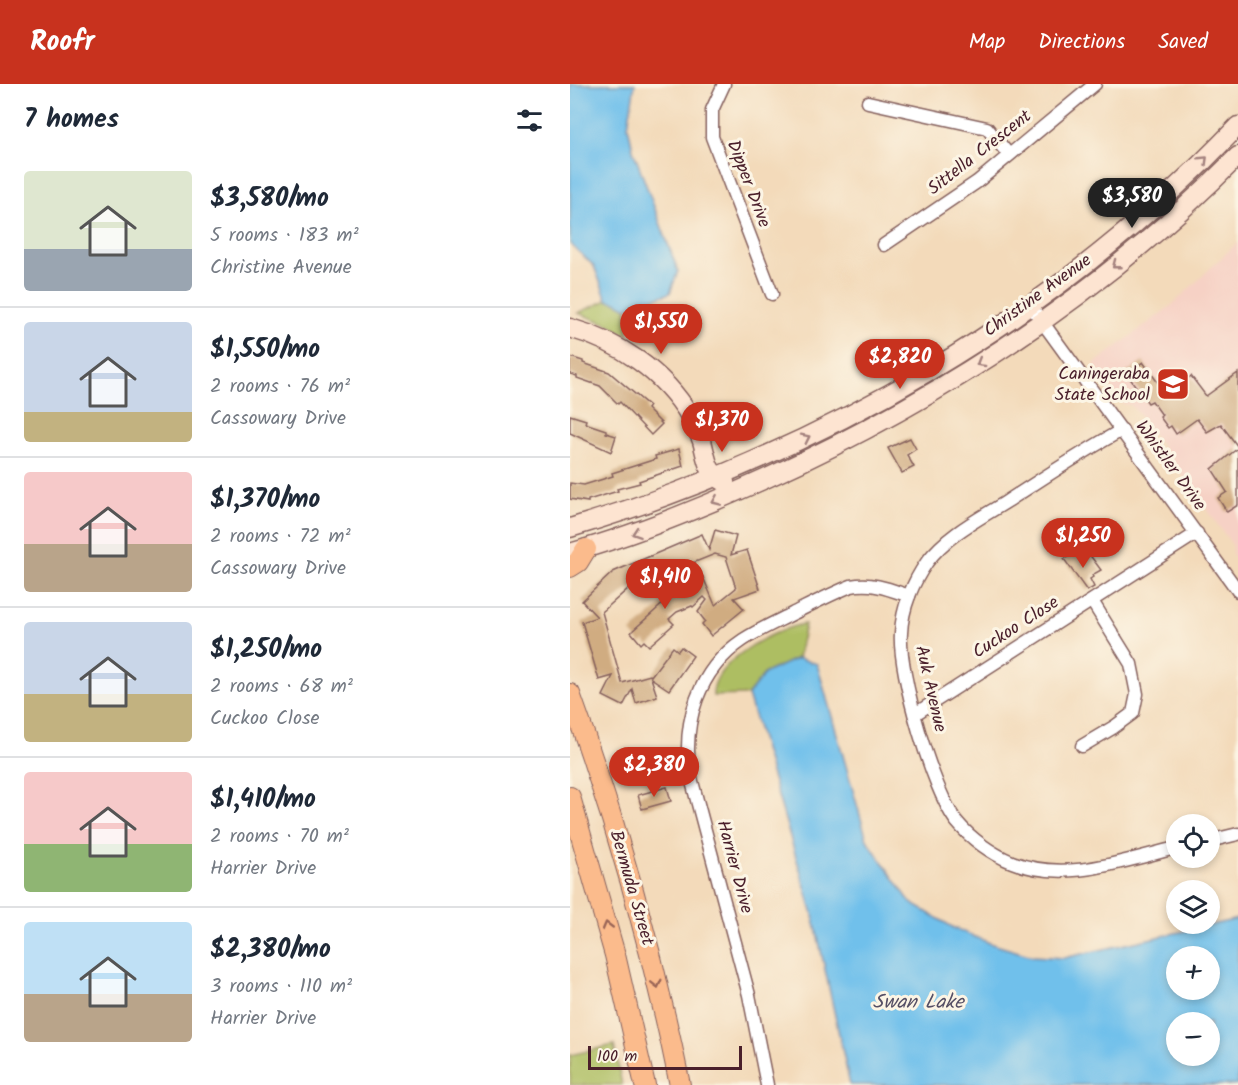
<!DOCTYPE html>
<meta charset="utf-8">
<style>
:root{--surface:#fff;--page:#f6f6f7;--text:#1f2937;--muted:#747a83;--line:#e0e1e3;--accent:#c8321e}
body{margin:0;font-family:Kalam,sans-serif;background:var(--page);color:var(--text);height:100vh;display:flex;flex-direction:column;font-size:22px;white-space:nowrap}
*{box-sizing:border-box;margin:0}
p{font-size:20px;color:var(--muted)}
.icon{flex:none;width:33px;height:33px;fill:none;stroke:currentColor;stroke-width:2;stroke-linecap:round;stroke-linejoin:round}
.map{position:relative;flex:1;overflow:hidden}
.panel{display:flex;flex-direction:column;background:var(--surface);width:570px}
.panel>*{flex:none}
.tools{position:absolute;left:596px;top:730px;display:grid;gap:12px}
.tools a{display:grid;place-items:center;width:54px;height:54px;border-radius:50%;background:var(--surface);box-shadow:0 3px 9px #0003;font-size:30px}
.scale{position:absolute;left:18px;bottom:15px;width:154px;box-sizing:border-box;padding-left:6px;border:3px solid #4a1f2b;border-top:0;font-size:16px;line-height:21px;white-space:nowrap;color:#4a1f2b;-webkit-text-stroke:4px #fcf5e5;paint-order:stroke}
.price{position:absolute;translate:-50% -51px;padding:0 14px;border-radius:21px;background:var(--accent);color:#fff;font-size:20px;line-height:39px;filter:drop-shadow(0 2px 3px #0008)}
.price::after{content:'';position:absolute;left:50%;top:36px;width:18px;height:14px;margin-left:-9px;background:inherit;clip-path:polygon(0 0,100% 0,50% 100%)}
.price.current{background:#222;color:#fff}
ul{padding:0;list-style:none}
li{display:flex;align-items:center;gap:18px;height:150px;padding:0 24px}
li+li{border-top:2px solid var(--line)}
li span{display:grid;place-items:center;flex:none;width:168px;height:120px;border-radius:6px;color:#555}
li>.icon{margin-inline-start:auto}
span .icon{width:72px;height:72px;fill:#fffc;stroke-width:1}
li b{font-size:26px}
h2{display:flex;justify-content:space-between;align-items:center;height:72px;padding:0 24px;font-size:26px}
header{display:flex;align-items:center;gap:36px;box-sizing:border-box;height:84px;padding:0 30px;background:var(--accent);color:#fff}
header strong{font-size:28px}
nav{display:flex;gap:33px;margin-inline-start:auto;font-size:21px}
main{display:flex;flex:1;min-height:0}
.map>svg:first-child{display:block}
</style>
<header>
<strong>Roofr</strong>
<nav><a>Map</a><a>Directions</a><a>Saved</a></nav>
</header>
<main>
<section class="panel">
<h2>7 homes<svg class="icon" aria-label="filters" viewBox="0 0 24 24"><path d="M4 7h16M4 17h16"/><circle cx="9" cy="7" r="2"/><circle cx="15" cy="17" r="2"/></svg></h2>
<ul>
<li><span style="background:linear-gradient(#dfe7d0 65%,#9aa5b1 0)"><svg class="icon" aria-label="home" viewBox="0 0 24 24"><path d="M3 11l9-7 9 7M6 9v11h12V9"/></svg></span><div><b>$3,580/mo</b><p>5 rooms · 183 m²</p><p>Christine Avenue</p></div></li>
<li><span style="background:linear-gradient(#c9d6e8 75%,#c2b280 0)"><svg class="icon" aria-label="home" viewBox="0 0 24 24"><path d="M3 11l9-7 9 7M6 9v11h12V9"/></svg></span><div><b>$1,550/mo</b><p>2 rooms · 76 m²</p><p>Cassowary Drive</p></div></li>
<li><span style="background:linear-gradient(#f6c9c9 60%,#b9a48a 0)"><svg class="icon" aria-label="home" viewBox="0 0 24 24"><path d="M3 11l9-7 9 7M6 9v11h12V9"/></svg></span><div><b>$1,370/mo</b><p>2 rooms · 72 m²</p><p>Cassowary Drive</p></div></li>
<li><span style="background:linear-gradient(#c9d6e8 60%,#c2b280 0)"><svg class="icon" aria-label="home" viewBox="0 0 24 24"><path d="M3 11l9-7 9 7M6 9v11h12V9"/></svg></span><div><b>$1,250/mo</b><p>2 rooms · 68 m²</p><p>Cuckoo Close</p></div></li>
<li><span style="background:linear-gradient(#f6c9c9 60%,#8fb573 0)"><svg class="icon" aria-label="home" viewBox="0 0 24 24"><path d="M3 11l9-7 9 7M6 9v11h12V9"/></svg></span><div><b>$1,410/mo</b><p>2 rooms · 70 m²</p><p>Harrier Drive</p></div></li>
<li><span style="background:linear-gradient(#bfe0f5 60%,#b9a48a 0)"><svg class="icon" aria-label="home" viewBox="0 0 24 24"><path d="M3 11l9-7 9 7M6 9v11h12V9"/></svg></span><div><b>$2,380/mo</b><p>3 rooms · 110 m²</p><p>Harrier Drive</p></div></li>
</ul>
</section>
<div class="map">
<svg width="668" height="1001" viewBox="0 0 668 1001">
<rect width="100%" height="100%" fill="#fcf5e5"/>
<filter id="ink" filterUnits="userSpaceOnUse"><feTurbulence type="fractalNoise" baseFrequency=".0167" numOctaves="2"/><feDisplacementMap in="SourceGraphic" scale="12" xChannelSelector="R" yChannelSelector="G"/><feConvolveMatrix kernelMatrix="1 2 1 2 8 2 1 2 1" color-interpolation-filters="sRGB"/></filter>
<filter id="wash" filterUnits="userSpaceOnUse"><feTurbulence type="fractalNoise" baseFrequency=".008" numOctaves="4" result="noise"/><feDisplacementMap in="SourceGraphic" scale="24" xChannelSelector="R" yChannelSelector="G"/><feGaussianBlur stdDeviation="1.35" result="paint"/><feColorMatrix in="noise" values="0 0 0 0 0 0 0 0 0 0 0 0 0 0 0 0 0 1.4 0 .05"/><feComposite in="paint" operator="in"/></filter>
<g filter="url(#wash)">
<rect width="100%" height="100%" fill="#f3daba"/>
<polygon fill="#f6d1c5" points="668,158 668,479 662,470 663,462 568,329 561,321 553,320 524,280 602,221"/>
<g fill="#adbe62" stroke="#7c6e46" stroke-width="1.5">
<polygon points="37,216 46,218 57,224 58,252 40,241 8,229"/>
<path d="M 235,540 L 228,574 L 195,589 L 178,611 L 143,612 C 141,578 206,544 235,540 Z"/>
<polygon points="44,961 52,1001 0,1001 0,971"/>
</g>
<g fill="#70c0eb" stroke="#5d708b" stroke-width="1.5" fill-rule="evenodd">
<polygon points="0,0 65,0 58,42 63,66 108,187 100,209 57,224 46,218 37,216 24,182 0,160"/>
<path d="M 228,574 L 247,580 L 297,756 L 341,819 L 384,844 L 422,860 L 462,872 L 494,874 L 668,835 L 668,1001 L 280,1001 L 243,830 L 178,611 L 195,589 ZM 606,873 L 639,873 L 639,906 L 606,906 ZM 606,939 L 639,939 L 639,972 L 606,972 Z"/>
</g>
<g id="blocks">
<g fill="#d0ac81">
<polygon points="0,273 13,277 13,279 39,288 79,322 77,325 92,340 81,351 50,318 48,320 30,302 7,294 7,292 0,290"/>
<polygon points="573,278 594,307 612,299 621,292 636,312 668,289 668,363 651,340 637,348 627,335 606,350 601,342 598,344 590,333 592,331 582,317 578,319 556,289"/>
<polygon points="0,331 16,336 15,339 36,346 36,349 46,352 41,368 0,349"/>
<polygon points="340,354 346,365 337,371 344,383 332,389 318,364"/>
<polygon points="668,364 668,421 657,428 648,414 657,408 642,385"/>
<polygon points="109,365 113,382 69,397 70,399 47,405 48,407 18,416 18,418 0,415 0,399 14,401 43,392 42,389 86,375 85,372"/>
<polygon points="145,446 166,452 161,471 177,466 190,505 164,514 174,525 141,552 132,540 135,537 128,528 137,516 134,513 123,523 122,522 107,528 99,535 104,540 79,562 74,557 71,560 61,548 97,516 94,510 133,493 145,521 166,504 156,473 145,470 58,505 32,528 52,599 80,591 81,592 103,563 108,567 111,563 123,572 99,606 81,594 87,612 66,619 62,605 53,622 33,612 43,592 29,596 12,538 27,533 12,517 43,488 132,450 139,466"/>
<polygon points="506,468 511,474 519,470 531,486 522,491 523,493 520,495 524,503 517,507 494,475"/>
<polygon points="97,703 101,717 72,725 68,711"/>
</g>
</g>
</g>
<g filter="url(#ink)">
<use href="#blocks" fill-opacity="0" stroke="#85605d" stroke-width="1.5"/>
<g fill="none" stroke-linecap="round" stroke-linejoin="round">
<defs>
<g id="street">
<polyline points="154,0 142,26 142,53 202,210"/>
<polyline points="298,18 417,44 439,71"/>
<polyline points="314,161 407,98 525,0"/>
<polyline points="460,221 668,507"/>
<path d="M 552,346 C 512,368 475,393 436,418 C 409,435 377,451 357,478 C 343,498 332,524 331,549 C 328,588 363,708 387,738 C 401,755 422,770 442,778 C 496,799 552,777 606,764"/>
<polyline points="345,630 627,449"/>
<polyline points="512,662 544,643 563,629 567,610 561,580 522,517"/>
<polyline points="639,757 668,750"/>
<path d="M 197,1001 L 179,911 L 120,690 C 112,639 128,586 173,556 C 188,546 206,538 222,530 C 242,520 261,510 281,502 C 303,498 319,505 339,512"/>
</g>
<g id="secondary">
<path d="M 0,244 C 49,258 93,287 120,332 C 124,339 129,348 132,357 C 137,374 136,389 155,398"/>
<path d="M 0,444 C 251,369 486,233 668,42"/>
<path d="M 0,469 C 67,450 131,424 195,395 C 369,316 533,209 668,72"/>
</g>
<g id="primary">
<polyline points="0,483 8,478 16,465"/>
<path d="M 0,610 C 46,737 83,868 110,1001"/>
<polyline points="0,713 45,871 75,1001"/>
</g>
</defs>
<use href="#street" stroke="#85605d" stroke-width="15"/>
<use href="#secondary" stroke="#85605d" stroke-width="21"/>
<use href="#primary" stroke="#85605d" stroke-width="22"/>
<use href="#street" stroke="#fff" stroke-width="12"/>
<use href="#secondary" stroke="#fde4d1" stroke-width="18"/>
<use href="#primary" stroke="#fbbb8c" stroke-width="20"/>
</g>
<defs><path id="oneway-chevron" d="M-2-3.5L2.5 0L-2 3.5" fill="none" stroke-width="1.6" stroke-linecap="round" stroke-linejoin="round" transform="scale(1.5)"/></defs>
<g stroke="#a4827e">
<use href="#oneway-chevron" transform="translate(634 76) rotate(-44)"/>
<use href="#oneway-chevron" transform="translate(546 181) rotate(142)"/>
<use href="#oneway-chevron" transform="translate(410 279) rotate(149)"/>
<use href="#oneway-chevron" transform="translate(236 354) rotate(-26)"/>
<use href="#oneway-chevron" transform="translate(146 417) rotate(157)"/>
<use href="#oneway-chevron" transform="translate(66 449) rotate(161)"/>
</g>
<g stroke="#9a6557">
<use href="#oneway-chevron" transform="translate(37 842) rotate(-105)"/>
<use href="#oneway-chevron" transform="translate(87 900) rotate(76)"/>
</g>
</g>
<defs>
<symbol id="school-square" viewBox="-11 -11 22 22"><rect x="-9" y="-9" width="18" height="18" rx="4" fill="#c8321e" stroke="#fcf5e5"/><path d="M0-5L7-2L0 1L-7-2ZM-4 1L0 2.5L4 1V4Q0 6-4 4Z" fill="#fff"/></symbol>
</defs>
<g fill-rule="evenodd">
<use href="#school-square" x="584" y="281" width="38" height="38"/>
</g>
<g text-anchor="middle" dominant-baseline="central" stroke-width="6" stroke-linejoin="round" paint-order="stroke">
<g font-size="18" fill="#4a1f2b" stroke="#fcf5e5">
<text transform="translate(410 69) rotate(-38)">Sittella Crescent</text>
<text transform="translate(178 100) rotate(69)">Dipper Drive</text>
<text transform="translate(468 212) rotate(-36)">Christine Avenue</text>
<text transform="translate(600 382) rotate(54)">Whistler Drive</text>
<text transform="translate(446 544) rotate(-33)">Cuckoo Close</text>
<text transform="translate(360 605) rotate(77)">Auk Avenue</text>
<text transform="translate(164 783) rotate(75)">Harrier Drive</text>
<text transform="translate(61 804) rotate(74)">Bermuda Street</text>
</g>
<g font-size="18" fill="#4a1f2b" stroke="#fcf5e5" text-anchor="end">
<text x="580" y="290">Caningeraba<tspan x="580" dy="21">State School</tspan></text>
</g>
<g font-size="20" font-style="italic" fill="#554f65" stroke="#fcf5e5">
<text x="348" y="919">Swan Lake</text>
</g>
</g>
</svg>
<div class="tools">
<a><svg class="icon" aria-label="locate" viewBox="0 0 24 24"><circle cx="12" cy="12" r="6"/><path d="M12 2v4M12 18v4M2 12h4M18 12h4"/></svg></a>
<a><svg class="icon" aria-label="layers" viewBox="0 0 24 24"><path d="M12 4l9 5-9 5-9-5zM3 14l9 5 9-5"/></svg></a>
<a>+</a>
<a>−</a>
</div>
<div class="scale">100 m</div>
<b class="price current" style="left:562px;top:145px">$3,580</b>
<b class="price" style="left:91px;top:271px">$1,550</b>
<b class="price" style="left:330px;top:306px">$2,820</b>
<b class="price" style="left:152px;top:369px">$1,370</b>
<b class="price" style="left:513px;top:485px">$1,250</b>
<b class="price" style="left:95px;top:526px">$1,410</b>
<b class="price" style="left:84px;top:714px">$2,380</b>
</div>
</main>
